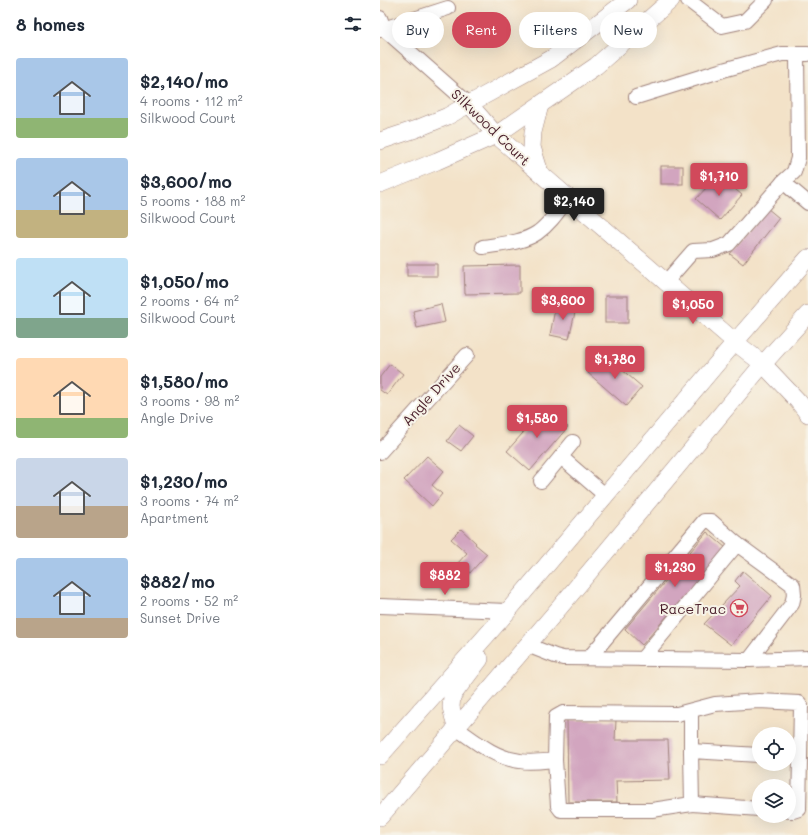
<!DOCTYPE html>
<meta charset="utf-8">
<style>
:root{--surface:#fff;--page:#f6f6f7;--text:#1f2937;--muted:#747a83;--accent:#d1495b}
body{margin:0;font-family:Mali,sans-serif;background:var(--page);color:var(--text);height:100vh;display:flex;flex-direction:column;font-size:15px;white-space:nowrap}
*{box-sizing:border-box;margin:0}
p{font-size:13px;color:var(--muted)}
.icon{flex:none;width:22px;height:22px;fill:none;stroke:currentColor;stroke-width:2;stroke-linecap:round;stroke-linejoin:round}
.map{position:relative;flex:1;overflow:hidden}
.drawer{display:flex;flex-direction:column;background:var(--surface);width:380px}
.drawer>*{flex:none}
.banner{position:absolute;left:12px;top:12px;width:356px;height:36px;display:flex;gap:8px}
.controls{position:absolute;left:372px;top:727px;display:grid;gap:8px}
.controls a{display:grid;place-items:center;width:44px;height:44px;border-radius:50%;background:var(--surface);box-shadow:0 4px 16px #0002;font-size:20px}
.price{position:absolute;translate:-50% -34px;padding:0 9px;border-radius:4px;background:var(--accent);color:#fff;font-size:13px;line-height:26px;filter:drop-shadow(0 1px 2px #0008)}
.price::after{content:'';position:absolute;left:50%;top:24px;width:12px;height:9px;margin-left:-6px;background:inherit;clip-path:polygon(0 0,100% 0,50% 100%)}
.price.current{background:#222;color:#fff}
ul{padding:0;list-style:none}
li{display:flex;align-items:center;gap:12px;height:100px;padding:0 16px}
li span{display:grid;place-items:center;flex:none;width:112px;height:80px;border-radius:4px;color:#555}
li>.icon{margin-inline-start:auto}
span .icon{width:48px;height:48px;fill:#fffc;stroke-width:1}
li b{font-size:17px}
h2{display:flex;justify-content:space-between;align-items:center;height:48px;padding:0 16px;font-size:17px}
.chip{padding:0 14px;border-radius:18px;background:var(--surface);box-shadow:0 4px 16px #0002;font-size:14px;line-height:36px}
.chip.current{background:var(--accent);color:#fff}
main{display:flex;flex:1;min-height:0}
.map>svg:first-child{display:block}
</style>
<main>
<section class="drawer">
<h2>8 homes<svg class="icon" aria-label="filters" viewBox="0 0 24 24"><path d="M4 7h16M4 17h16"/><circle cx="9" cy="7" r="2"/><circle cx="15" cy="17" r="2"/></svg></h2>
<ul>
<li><span style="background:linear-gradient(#a9c7e8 75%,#8fb573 0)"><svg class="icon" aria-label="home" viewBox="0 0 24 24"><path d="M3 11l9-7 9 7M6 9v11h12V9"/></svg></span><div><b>$2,140/mo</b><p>4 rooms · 112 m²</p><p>Silkwood Court</p></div></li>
<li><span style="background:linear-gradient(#a9c7e8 65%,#c2b280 0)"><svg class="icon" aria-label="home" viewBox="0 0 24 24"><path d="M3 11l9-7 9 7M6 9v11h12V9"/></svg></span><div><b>$3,600/mo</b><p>5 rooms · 188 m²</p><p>Silkwood Court</p></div></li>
<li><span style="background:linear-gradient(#bfe0f5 75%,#7fa58c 0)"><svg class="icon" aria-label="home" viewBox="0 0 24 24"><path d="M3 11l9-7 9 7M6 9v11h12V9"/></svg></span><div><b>$1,050/mo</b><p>2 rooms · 64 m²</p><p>Silkwood Court</p></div></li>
<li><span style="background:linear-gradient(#ffd9b3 75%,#8fb573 0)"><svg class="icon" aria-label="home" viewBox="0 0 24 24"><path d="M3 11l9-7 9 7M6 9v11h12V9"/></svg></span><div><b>$1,580/mo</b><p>3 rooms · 98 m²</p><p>Angle Drive</p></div></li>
<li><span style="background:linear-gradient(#c9d6e8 60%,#b9a48a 0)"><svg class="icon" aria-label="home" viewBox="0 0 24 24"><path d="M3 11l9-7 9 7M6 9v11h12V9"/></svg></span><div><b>$1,230/mo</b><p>3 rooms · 74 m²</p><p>Apartment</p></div></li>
<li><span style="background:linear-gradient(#a9c7e8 75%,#b9a48a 0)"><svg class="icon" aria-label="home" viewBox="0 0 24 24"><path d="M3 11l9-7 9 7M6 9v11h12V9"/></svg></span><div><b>$882/mo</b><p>2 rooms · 52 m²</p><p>Sunset Drive</p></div></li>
</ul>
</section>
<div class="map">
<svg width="428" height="835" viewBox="0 0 428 835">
<rect width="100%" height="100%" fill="#f7f3e8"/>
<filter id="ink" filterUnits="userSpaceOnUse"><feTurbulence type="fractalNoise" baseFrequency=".025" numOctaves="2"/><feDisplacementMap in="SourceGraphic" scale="8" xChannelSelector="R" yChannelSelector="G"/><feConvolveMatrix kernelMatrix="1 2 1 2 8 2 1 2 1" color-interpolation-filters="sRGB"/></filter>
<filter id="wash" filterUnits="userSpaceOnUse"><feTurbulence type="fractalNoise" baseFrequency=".012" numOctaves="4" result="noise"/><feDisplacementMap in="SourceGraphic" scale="16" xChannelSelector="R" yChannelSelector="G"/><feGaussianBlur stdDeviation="0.9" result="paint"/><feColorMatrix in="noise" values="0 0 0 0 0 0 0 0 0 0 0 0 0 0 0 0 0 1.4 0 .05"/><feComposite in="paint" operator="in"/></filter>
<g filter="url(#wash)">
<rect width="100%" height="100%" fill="#f3e2c8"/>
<g id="blocks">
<g fill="#d2a5bf">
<rect x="281" y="166" width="22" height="18"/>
<polygon points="338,175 362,195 340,220 316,199"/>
<polygon points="387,208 399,218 363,264 350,254"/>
<rect x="27" y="264" width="30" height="12"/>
<polygon points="140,265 140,293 85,294 84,266"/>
<rect x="225" y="296" width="23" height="27"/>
<polygon points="61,304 65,322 37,328 33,311"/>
<polygon points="176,304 196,308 189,339 170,335"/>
<polygon points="225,355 262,387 246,406 208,373"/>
<polygon points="10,364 23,374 7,395 0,390 0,377"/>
<polygon points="165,408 188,427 150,471 127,451"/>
<polygon points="79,425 93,436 81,451 67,441"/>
<polygon points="47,456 64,471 52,485 62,494 52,506 24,480"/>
<polygon points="81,529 96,543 95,544 107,554 89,574 77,564 87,553 71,539"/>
<polygon points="327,532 346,548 262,645 245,629"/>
<polygon points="363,571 392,596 351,645 324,624 360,586 355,581"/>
<polygon points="187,720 236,720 235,740 288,740 290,780 236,781 237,802 188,802"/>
</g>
</g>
</g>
<g filter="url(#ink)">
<use href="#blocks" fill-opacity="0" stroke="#9e807a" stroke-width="1"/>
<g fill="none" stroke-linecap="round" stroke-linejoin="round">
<defs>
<g id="minor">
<polyline points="308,0 342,26 365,21 386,0"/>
<polyline points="0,18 4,29 89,104"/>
<polyline points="0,30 68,8"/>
<polyline points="256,97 343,70 402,54 428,54"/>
<polyline points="403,182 428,203"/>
<path d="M 103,247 C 121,244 142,243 157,233 C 170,224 179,210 188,198"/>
<polyline points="286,282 313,251 333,250 349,244 403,182 414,172 418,158 417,54"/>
<polyline points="0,452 87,355"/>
<polyline points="181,457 226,496"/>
<polyline points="161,481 193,442"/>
<polyline points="0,606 128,611"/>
<polyline points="147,645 175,656 183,658 369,660 428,658"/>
<polyline points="209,658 324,521 331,521 357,544"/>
<polyline points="262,659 357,544 413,585 414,595 412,604 369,660"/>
<polyline points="311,711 311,751"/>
<path d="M 76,728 C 96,742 115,758 140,761 C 151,763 164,761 175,760 L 176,717 L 183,713 L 297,714 L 335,704 L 379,701 L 419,703 L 421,706 L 419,809 L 413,811 L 409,811"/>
<polyline points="175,760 178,806 181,810 272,810 312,804 311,751 379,755"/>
<polyline points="312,804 379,809"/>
</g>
<g id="major">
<polyline points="89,104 116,135 355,342 383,364 418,401 428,414"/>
<polyline points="160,105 153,132 152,147 160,173"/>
<polyline points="0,141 36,129 68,116 89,104 171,59 248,0"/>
<polyline points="0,184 57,161 116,135 216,66 291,0"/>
<polyline points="76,728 71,707 72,696 100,659"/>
<polyline points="0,756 128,611 355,342 428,258"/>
<polyline points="0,817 180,607 383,364 428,314"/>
</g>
</defs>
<use href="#minor" stroke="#9e807a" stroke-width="16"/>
<use href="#major" stroke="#9e807a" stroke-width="18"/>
<use href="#minor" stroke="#fff" stroke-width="14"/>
<use href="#major" stroke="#fff" stroke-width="17"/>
</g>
</g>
<defs>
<symbol id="supermarket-ring" viewBox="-11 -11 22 22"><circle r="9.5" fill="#f7f3e8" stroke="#d1495b" stroke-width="1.5"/><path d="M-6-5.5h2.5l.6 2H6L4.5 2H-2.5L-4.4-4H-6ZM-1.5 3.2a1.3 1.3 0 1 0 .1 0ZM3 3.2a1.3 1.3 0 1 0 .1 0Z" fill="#d1495b"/></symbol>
</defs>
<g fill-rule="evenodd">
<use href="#supermarket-ring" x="349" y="598" width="20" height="20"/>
</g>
<g text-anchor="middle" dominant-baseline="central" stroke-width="4" stroke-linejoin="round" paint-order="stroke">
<g font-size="14" fill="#4a1f2b" stroke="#f7f3e8">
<text transform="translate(111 127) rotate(44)">Silkwood Court</text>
<text transform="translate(51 394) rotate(-48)">Angle Drive</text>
</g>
<g font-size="14" fill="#4a1f2b" stroke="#f7f3e8" text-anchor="end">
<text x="346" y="608">RaceTrac</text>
</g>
</g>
</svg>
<div class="controls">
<a><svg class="icon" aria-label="locate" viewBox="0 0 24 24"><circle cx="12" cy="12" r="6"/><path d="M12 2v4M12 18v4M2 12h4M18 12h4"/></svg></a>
<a><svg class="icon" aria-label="layers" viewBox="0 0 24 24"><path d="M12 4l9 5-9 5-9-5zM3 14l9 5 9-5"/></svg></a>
</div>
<b class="price" style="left:339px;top:197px">$1,710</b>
<b class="price current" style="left:194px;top:222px">$2,140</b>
<b class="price" style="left:183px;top:321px">$3,600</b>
<b class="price" style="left:313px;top:325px">$1,050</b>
<b class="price" style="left:235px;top:380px">$1,780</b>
<b class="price" style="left:157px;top:439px">$1,580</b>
<b class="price" style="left:295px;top:588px">$1,230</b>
<b class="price" style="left:65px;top:596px">$882</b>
<div class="banner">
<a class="chip">Buy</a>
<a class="chip current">Rent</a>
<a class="chip">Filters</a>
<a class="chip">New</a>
</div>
</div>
</main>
